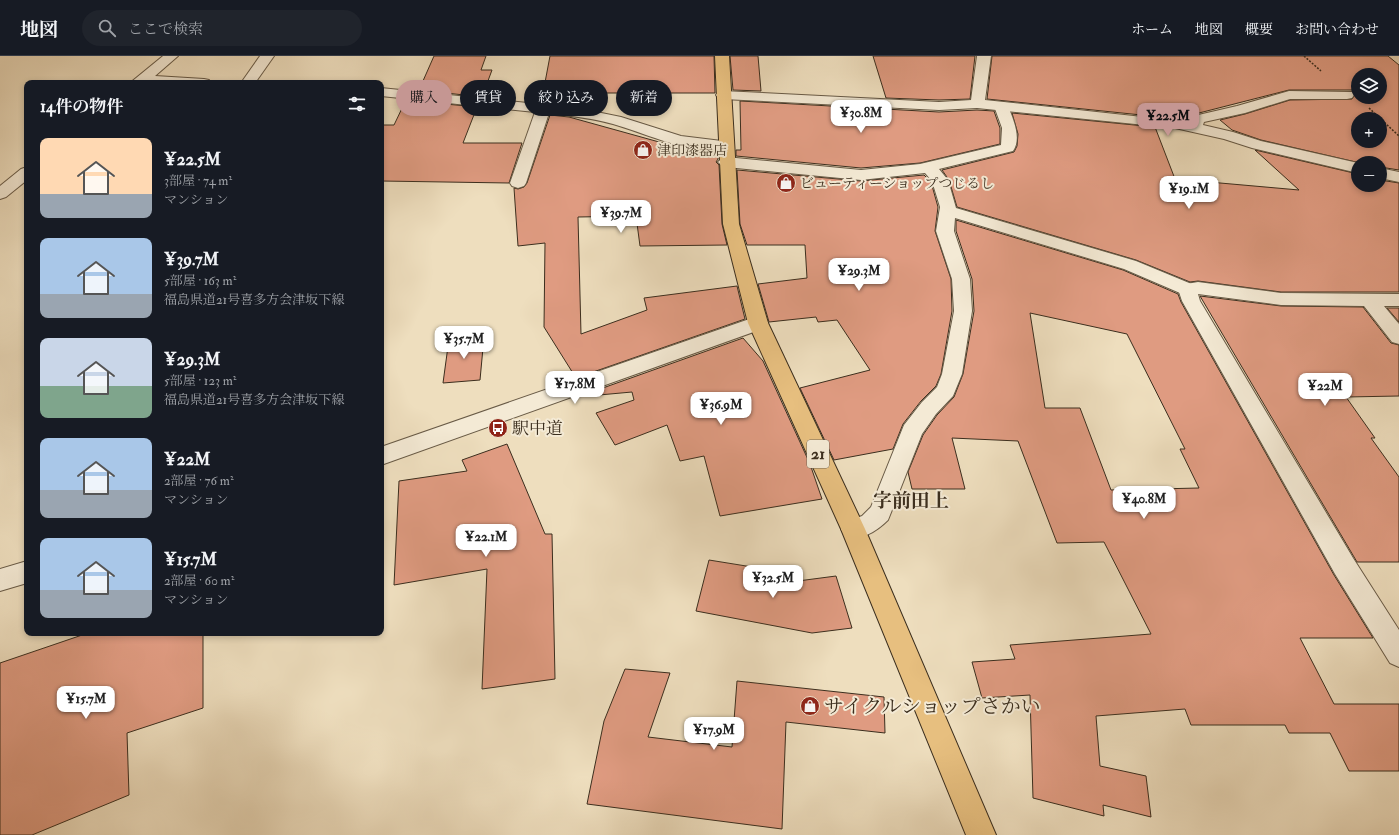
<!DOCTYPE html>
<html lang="ja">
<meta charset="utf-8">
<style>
:root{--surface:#171b24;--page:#20242c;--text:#f1f3f6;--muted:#9ea1a6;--line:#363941;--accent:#c59692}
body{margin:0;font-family:"IM FELL Double Pica","Noto Serif JP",serif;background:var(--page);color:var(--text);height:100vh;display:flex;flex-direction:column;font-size:15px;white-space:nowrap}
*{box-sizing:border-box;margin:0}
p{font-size:13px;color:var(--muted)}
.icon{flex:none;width:22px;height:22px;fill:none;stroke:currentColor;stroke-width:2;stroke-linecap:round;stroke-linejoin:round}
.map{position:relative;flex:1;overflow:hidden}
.panel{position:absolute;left:24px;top:24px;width:360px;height:556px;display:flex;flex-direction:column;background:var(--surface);border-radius:8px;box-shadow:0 2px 6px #0003}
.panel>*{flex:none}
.top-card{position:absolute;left:396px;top:24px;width:380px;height:36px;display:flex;gap:8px}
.controls{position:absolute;left:1351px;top:12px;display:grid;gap:8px}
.controls a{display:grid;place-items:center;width:36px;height:36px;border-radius:50%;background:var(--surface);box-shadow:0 2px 6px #0003;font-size:20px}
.price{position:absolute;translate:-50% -34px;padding:0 9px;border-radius:8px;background:#fff;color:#222;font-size:13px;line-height:26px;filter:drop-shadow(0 1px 2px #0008)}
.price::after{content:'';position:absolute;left:50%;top:24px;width:12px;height:9px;margin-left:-6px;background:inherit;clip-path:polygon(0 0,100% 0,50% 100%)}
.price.active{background:var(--accent);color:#111}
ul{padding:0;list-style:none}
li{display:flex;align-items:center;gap:12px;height:100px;padding:0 16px}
li span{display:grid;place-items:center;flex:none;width:112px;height:80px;border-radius:8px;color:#555}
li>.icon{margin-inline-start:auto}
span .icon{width:48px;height:48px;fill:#fffc;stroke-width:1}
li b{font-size:17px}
h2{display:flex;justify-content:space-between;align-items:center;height:48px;padding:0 16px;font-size:17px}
.pill{padding:0 14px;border-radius:18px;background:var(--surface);box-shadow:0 2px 6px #0003;font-size:14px;line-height:36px}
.pill.active{background:var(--accent);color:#111}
header{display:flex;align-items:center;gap:24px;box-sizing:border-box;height:56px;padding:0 20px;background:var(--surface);border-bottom:1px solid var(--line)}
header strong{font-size:19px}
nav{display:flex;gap:22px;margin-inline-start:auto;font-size:14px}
.search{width:280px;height:36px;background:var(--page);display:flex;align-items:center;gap:10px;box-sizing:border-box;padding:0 14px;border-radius:22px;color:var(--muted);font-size:15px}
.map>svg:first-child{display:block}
</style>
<header>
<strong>地図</strong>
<div class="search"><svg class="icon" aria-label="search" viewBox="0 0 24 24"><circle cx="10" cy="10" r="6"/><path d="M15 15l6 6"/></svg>ここで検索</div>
<nav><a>ホーム</a><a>地図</a><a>概要</a><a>お問い合わせ</a></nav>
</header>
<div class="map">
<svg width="1399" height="779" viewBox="0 0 1399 779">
<rect width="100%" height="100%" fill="#eedebe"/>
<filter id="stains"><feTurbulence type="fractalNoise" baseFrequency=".005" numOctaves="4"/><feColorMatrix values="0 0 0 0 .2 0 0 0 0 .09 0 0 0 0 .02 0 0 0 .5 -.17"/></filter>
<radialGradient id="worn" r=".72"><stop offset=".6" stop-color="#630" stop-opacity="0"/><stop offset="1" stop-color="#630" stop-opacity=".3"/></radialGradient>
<g fill="#df9b81" stroke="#3b2e1e" fill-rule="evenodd">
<polygon points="434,0 486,0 481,14 492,14 482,41 419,34"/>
<polygon points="550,0 714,0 715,37 543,37"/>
<polygon points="730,0 758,0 761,35 733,34"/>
<polygon points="873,0 975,0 970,43 939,44 886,42"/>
<path d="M 992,0 L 1388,0 L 1399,9 L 1399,114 L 1380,111 L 1380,107 L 1360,107 L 1261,84 L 1232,74 L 1220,64 L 1245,58 L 1290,44 L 1352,43 L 1355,38 L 1352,34 L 1289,34 L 1199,57 L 1150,57 L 1151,60 L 987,43 ZM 1358,19 L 1380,19 L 1380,41 L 1358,41 ZM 1358,63 L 1380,63 L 1380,85 L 1358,85 Z"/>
<polygon points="414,45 477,51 463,87 522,87 509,127 381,125 381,69 394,69 405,46 413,47"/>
<polygon points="740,45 939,56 977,54 994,55 1000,72 1000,88 920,107 861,112 736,100 736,94 741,94"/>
<polygon points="1012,57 1155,71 1175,123 1299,134 1255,94 1358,118 1358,129 1380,129 1380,124 1399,127 1399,236 1281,236 1198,225 1190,226 1136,204 957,151 949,124 942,114 1014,96 1017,90 1018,78"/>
<polygon points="550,59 569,61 688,94 718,95 718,103 716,106 719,109 722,168 727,189 640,190 636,160 578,161 581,278 647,254 644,242 737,230 745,263 576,322 544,271 545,187 518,190 514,132 518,133 524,131 527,127"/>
<polygon points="737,114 861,125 924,119 931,126 938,151 935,175 951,223 952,255 941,318 936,330 921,345 903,368 893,393 834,404 800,332 870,314 837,264 818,266 816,261 769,266 758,228 807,222 805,189 747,189 740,168"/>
<path d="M 956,164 L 1123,214 L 1178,238 L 1181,246 L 1334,519 L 1373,582 L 1300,582 L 1334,648 L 1399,648 L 1399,715 L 1349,715 L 1330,677 L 1289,677 L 1285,669 L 1191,669 L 1185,653 L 1096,660 L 1100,710 L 1146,720 L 1151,761 L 1103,749 L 1104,760 L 1033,742 L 1030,639 L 982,642 L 972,606 L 1015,603 L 1010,589 L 1151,578 L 1104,486 L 1057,487 L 1018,385 L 952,382 L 965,433 L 912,433 L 908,416 L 923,379 L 937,359 L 954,341 L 963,318 L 974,255 L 972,223 L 956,175 ZM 1030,257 L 1127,278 L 1185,393 L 1180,393 L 1199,432 L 1111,434 L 1080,352 L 1045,352 Z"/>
<polygon points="1200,240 1281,250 1363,251 1391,287 1399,289 1399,340 1346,341 1375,382 1371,382 1399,421 1399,506 1357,506"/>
<polygon points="1387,252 1399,252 1399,266"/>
<polygon points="478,281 484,281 480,324 443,327 449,283"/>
<polygon points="743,282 763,305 810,408 822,443 720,460 704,400 680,405 667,369 615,389 596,357 634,344 632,336 588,340 586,338"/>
<polygon points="507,388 545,478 552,478 555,623 482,633 487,513 394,529 399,425 467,415 462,404"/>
<polygon points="709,504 777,515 775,528 836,520 852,572 812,577 696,555"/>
<polygon points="88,577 203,577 203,652 127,677 129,739 32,779 0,779 0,607"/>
<polygon points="625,613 670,617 648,681 732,691 737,625 884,641 885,677 786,666 782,773 587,748 604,665"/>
</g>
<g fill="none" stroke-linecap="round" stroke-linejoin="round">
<defs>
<path id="lane" d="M 1001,46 L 1006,47 L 1008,50 C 1013,63 1022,82 1013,95 L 939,113 L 948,124 L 956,152 L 1136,205 L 1194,229 L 1196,233 L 1194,237 L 1187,239 L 1180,237 L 1124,213 L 955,162 L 954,175 L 970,223 L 972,255 L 962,318 L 953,340 L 936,358 L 922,378 L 888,464 C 877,475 860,486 845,480 L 841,473 L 845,466 L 862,460 L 871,451 L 904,369 L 922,346 L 937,331 L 942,318 L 954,255 L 952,223 L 936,175 L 940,151 L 932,125 L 925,117 L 861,124 L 726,111 L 721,109 L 718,106 L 721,103 L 726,101 L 861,114 L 920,108 L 1001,89 L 1002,72 L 994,50 L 996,47 Z"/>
<g id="street">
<polygon points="163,0 178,0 155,20 204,23 209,24 211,27 130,27"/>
<polygon points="260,0 274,0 255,27 241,27"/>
<polygon points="977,0 991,0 985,44 1189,66 1194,60 1237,50 1289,35 1352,36 1354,39 1352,42 1347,43 1290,43 1245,57 1204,66 1203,69 1233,76 1261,85 1358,107 1358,117 1252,92 1224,83 1175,72 977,52 939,54 723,43 718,42 716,39 718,36 723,35 939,46 971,44"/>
<path d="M 381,32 L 577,52 L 621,61 L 681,80 L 730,86 L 733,89 L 730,92 C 694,101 648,78 613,68 C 593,62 571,60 549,57 L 526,127 L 524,130 L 518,132 L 512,130 L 510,127 L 535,56 L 381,40 Z"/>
<polygon points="27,111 27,124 6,141 0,143 0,130 21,113"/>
<polygon points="1380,112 1399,116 1399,126 1380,122"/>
<polygon points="1198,226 1281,237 1399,238 1399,250 1384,250 1399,268 1399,288 1392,286 1364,250 1281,249 1198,238 1200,245 1353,502 1399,574 1399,611 1390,607 1335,518 1182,245 1178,233 1180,229"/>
<polygon points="758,260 765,262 768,267 765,272 381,409 381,391"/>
<polygon points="27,505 27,527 0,535 0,513"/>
</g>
<polygon id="primary" points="715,0 729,0 739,168 768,267 865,473 996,779 966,779 841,473 748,267 723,168"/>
</defs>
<use href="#lane" stroke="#685a46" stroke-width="2"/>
<use href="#street" stroke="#685a46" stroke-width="2"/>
<use href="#primary" stroke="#3b2e1e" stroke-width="2"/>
<g stroke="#3b2e1e" stroke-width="1.5" stroke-dasharray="2 1.5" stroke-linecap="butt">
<polyline points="1304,0 1321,15"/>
<polyline points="1369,52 1399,80"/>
</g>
<use href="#lane" fill="#f4ead5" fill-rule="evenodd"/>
<use href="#street" fill="#f4ead5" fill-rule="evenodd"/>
<use href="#primary" fill="#e7bf7f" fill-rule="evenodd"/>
</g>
<defs>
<symbol id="shop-disc" viewBox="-11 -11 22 22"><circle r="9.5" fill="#8f2418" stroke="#f4ead5"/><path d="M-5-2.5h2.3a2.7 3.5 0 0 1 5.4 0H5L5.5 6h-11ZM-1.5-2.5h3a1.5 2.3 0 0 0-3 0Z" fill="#fff"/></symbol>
<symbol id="bus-disc" viewBox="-11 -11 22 22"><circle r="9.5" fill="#8f2418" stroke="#f4ead5"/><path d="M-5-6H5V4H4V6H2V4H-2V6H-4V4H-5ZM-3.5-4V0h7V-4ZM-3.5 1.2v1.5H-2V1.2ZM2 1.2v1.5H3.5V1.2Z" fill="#fff"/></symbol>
</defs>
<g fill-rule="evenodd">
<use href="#shop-disc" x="632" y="83" width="22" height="22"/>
<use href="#shop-disc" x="775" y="116" width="22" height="22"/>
<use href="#bus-disc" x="487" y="361" width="22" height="22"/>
<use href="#shop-disc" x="799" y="639" width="22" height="22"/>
</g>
<g text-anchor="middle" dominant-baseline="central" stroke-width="4" stroke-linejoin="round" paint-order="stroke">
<g font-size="14" fill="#3b2e1e" stroke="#f4ead5" text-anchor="start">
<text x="657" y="94">津印漆器店</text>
<text x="800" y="127">ビューティーショップつじるし</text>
</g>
<rect fill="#f4ead5" stroke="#726655" stroke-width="1" x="807" y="384" width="22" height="28" rx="3"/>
<g font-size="16" font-weight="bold" fill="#3b2e1e">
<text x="818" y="398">21</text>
</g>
<g font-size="17" fill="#3b2e1e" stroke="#f4ead5" text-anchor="start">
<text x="512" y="372">駅中道</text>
</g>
<g font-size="19" font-weight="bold" fill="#3b2e1e" stroke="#f4ead5">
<text x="911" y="445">字前田上</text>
</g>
<g font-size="20" fill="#3b2e1e" stroke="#f4ead5" text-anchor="start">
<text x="824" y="650">サイクルショップさかい</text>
</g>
</g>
<rect width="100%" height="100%" filter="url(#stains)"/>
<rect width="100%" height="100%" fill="url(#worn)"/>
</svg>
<div class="controls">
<a><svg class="icon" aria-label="layers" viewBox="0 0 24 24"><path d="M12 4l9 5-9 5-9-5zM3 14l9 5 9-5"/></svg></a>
<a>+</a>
<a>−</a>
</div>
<b class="price" style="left:861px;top:78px">¥30.8M</b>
<b class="price active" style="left:1168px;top:81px">¥22.5M</b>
<b class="price" style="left:1189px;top:154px">¥19.1M</b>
<b class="price" style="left:621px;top:178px">¥39.7M</b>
<b class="price" style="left:859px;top:236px">¥29.3M</b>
<b class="price" style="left:464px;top:304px">¥35.7M</b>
<b class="price" style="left:575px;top:349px">¥17.8M</b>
<b class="price" style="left:1325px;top:351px">¥22M</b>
<b class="price" style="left:721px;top:370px">¥36.9M</b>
<b class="price" style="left:1144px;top:464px">¥40.8M</b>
<b class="price" style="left:486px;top:502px">¥22.1M</b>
<b class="price" style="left:773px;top:543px">¥32.5M</b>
<b class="price" style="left:86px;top:664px">¥15.7M</b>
<b class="price" style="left:714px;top:695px">¥17.9M</b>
<div class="top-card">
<a class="pill active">購入</a>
<a class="pill">賃貸</a>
<a class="pill">絞り込み</a>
<a class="pill">新着</a>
</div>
<section class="panel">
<h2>14件の物件<svg class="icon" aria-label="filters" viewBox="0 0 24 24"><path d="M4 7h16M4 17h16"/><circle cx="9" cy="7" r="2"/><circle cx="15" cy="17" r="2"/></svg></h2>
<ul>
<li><span style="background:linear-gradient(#ffd9b3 70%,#9aa5b1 0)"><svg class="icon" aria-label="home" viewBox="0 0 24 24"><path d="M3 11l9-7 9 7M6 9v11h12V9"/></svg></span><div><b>¥22.5M</b><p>3部屋 · 74 m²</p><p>マンション</p></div></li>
<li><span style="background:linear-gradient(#a9c7e8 70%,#9aa5b1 0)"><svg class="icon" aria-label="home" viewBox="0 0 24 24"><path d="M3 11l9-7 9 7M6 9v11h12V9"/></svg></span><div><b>¥39.7M</b><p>5部屋 · 163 m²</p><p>福島県道21号喜多方会津坂下線</p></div></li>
<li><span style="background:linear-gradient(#c9d6e8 60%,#7fa58c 0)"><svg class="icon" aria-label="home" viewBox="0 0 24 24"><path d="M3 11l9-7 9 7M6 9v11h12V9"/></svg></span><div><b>¥29.3M</b><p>5部屋 · 123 m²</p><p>福島県道21号喜多方会津坂下線</p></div></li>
<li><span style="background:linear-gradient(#a9c7e8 65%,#9aa5b1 0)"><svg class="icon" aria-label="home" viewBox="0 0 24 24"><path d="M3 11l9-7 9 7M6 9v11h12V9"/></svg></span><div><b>¥22M</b><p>2部屋 · 76 m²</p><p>マンション</p></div></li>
<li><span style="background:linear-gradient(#a9c7e8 65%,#9aa5b1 0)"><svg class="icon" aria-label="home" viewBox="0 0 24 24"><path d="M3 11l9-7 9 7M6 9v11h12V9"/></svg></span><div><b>¥15.7M</b><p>2部屋 · 60 m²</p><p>マンション</p></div></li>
</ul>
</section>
</div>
